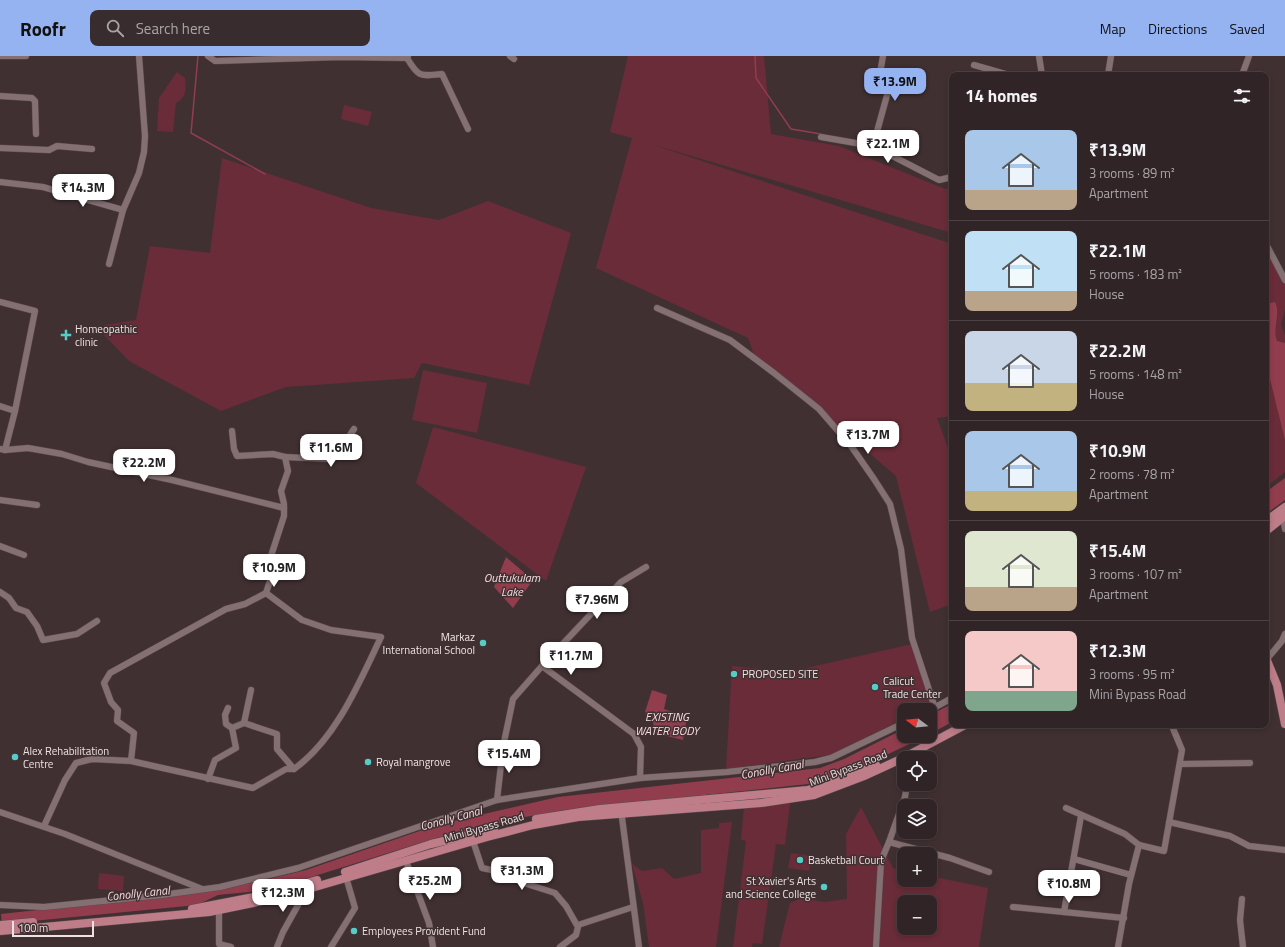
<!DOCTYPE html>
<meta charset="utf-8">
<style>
:root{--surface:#312426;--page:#392c2e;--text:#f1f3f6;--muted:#a8a4a7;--line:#4c4143;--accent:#95b2f1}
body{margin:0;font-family:"Titillium Web",sans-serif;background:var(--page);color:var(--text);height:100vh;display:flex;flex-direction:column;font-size:15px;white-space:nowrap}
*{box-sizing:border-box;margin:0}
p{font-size:13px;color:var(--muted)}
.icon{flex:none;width:22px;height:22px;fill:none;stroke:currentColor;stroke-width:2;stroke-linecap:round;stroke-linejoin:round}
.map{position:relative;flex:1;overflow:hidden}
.details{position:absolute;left:949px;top:16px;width:320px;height:656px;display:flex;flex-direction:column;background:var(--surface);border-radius:8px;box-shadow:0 2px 6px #0003,0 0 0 1px var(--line)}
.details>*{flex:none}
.needle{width:26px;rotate:286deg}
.fabs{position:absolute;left:897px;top:647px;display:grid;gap:8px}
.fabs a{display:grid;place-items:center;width:40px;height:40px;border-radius:8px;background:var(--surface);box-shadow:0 2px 6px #0003,0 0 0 1px var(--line);font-size:20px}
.scale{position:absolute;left:12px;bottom:10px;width:82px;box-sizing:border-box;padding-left:4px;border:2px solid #ede2e3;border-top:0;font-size:11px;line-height:14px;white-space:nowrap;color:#ede2e3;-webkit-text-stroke:3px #413032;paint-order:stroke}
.price{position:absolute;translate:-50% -34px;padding:0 9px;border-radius:8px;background:#fff;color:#222;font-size:13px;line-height:26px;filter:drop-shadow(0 1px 2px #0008)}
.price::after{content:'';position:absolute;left:50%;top:24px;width:12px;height:9px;margin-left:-6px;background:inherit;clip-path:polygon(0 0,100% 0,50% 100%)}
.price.selected{background:var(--accent);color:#111}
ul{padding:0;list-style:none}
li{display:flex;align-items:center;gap:12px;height:100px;padding:0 16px}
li+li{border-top:1px solid var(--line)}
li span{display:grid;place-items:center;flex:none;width:112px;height:80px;border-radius:8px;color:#555}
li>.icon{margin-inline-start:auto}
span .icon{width:48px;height:48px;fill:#fffc;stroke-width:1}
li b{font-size:17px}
h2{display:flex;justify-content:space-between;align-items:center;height:48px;padding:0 16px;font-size:17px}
header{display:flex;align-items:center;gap:24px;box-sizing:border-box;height:56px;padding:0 20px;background:var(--accent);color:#111}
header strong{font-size:19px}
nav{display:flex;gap:22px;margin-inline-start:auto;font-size:14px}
.search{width:280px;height:36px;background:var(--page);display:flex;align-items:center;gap:10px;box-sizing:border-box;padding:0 14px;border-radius:8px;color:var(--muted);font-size:15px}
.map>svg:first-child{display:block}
</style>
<header>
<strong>Roofr</strong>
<div class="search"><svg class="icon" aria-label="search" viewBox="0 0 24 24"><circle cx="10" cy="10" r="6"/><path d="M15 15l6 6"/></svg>Search here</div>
<nav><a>Map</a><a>Directions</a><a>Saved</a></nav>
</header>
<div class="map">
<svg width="1285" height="891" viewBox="0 0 1285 891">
<rect width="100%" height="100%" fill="#413032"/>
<g fill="#692c38" fill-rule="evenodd">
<polygon points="628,0 764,0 771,78 839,90 945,133 952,132 952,177 651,88 952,188 952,360 937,362 952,403 952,548 930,556 896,420 784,325 755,302 748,282 596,212 632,82 610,76"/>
<path d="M 177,16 L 185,22 C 186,33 187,41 176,47 L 173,76 L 157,75 L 159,42 Z"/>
<polygon points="344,49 372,56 368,70 341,63"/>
<polygon points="222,102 371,152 439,164 488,145 571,177 529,329 422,307 414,322 286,331 221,355 129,305 104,279 104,269 136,264 150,190 210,197"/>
<polygon points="1266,194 1285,226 1285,253 1281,269 1285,279 1285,416 1266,431"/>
<polygon points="423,314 487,327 477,377 412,364"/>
<polygon points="433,371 586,411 546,525 416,427"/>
<polygon points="912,588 932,649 923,654 904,654 904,663 830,699 726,713 732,610 789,616"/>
<polygon points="790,747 785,789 776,788 762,888 753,887 752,891 733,891 746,785 741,784 744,751"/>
<path d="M 861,751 L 893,812 L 904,815 L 904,824 L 930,824 L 930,820 L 988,832 L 979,891 L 779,891 L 790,847 L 801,842 L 824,846 L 847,843 L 846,778 ZM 904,846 L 930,846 L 930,872 L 904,872 Z"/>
<polygon points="732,766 716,891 649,891 643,847 632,808 642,815 662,812 674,823 701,817 701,774 719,772 719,767"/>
<polygon points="791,797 812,800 809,815 788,812"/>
<polygon points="99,817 124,820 123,835 98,833"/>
</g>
<g fill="#913d4e">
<path d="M 1275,246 C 1281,257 1272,272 1277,285 L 1285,287 L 1285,384 L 1269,319 L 1266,316 L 1266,248 Z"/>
<polygon points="1285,422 1285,444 1266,458 1266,436"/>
<polygon points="506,501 533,524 513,552 494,531"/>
<polygon points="652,634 667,639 664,653 687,661 683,684 654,677 653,663 645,656"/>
<polygon points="952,648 952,666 930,678 930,659"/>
<polygon points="904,673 904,680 926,680 855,714 808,728 565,754 525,761 436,782 270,834 218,839 197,849 2,868 1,858 212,835 260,825 306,814 437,769 558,741 820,712 844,703"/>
</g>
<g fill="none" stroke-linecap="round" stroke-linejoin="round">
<g stroke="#913d4e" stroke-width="1.5">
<polyline points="198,0 191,77 265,118"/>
<polyline points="755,0 756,22 791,73 821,78"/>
</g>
<defs>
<g id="minor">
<polyline points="0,0 26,0"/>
<polyline points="208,0 215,5 340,1 407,2 408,0"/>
<polyline points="510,0 514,3"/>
<polyline points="1039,0 1042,19"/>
<path d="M 407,2 C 419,22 420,20 442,18 L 468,73"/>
<polyline points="974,9 1009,19"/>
<polyline points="1108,19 1111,0"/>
<polyline points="1242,19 1249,0"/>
<polyline points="0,40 32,42 35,45 36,78"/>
<polyline points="821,81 873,90 939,124 952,121"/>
<polyline points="873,90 889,32 879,23 883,0"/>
<polyline points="0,92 49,94 57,90 92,93"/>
<polyline points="0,126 43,131 123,154"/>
<polyline points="1266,188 1285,224"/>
<polyline points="109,208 123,154 139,117 144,96 145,80 139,0"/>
<polyline points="0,246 35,255 15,355 5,394 0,393"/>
<polyline points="657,252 730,284 774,317 819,353 851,390 874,423 890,448 901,493 912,582 935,652"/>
<polyline points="0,350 15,355"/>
<polyline points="232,375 234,393 237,400 273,398 285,401 288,415 281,435 284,448 284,460 271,500 272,519 266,537"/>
<polyline points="5,394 28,392 62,398 88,406 172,424 284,452"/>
<polyline points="285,401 328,403 344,388 354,373"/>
<polyline points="0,444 37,449"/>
<polyline points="1283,462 1285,473"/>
<polyline points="0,490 24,499"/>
<polyline points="0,536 9,542 16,552 27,556 37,570 43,584 77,578 97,565"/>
<polyline points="1267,603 1282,585 1285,578"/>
<polyline points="542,610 621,526 646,511"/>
<polyline points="228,652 225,659 226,668 232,672"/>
<polyline points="930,654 952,642"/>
<polyline points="244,667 251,634"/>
<polyline points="901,703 904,709"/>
<polyline points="1180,708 1250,707"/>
<polyline points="208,723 215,704 236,692 232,672 244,667 277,678 277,693 294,713"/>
<polyline points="907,728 905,741 889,786 950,802 989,816"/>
<polyline points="497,744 503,691 513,643 542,610 634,678 641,691 640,722"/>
<polyline points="1066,752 1125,778 1139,789"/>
<polyline points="621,754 639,891"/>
<polyline points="0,756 65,778 202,833"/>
<polyline points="1169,766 1230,780 1249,790 1285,794"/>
<path d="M 44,770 L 65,724 L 76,707 L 92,703 L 131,705 L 253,732 L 286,713 L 294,713 C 336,683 359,627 381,581 L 331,574 L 302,564 L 266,537 L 245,548 L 226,553 L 110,617 L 104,627 L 111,646 L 118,654 L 117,665 L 134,677 L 131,705"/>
<polyline points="473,785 482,812 516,819 527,828 555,837 566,850 578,871 576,879 560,891"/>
<polyline points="1074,803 1131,819"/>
<polyline points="406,805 429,867 433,891"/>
<polyline points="1242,843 1240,864 1243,891"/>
<polyline points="0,849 44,851 162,839 220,831 298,812 497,744 640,722 727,716 815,706 831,702 904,667"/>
<polyline points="1013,851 1124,862"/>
<polyline points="219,854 219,888 231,891"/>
<polyline points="1064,856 1081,760"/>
<polyline points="578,869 633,851"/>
<polyline points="277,891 283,876 307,833"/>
<polyline points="331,891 355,852 346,821"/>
<polyline points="876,891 881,805 889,786"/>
<polyline points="1118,891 1129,828 1139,789 1164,795 1182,694 1172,670 1169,669"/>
</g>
<g id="major">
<polyline points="1266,465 1285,451"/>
<polyline points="1266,475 1285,460"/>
<polyline points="1266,602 1277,629 1285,668"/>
<polyline points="536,763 600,753 808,734 856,718 876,709"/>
<polyline points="345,816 431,788 494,773"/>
<polyline points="192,853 264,839 317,824"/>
<polyline points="0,869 33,866"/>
<polyline points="0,875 209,856 277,842 487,781 533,769 578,761 761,747 814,739 864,720 901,703 965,669"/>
</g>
</defs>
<use href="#minor" stroke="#5a4c4e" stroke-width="7"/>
<use href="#major" stroke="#5a4c4e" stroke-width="9"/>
<use href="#minor" stroke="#847072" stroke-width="6"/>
<use href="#major" stroke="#be7d88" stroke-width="8"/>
</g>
<g fill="#55cdc6" stroke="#413032" stroke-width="1.5">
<path d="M64 273h4v4h4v4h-4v4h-4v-4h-4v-4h4z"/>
<circle cx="483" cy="587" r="4"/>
<circle cx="734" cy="618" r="4"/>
<circle cx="875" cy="631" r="4"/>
<circle cx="15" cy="701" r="4"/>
<circle cx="368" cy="706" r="4"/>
<circle cx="800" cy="804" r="4"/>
<circle cx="824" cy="831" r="4"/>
<circle cx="354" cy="875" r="4"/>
</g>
<g text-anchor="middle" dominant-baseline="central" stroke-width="3" stroke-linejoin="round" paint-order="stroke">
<g font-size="11" fill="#ede2e3" stroke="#413032" text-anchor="start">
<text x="75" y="273">Homeopathic<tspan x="75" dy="13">clinic</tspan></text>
<text x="475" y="581" text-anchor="end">Markaz<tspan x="475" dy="13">International School</tspan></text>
<text x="742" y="618">PROPOSED SITE</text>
<text x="883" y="625">Calicut<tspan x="883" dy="13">Trade Center</tspan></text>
<text x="23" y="695">Alex Rehabilitation<tspan x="23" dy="13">Centre</tspan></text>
<text x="376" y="706">Royal mangrove</text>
<text x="808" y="804">Basketball Court</text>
<text x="816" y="825" text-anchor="end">St Xavier's Arts<tspan x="816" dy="13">and Science College</tspan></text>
<text x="362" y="875">Employees Provident Fund</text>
</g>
<g font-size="11" fill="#ede2e3" stroke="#413032">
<text transform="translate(848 712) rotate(-21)">Mini Bypass Road</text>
<text transform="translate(484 771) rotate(-16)">Mini Bypass Road</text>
</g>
<g font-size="12" font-style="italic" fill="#f5dbde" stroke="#413032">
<text x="512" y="521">Outtukulam<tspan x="512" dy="14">Lake</tspan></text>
<text x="667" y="660">EXISTING<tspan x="667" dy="14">WATER BODY</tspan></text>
<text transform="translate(772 713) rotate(-10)">Conolly Canal</text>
<text transform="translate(451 762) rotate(-15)">Conolly Canal</text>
<text transform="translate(138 837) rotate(-6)">Conolly Canal</text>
</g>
</g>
</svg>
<div class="fabs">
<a><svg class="needle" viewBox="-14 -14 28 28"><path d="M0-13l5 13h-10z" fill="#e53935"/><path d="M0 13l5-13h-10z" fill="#a8a4a7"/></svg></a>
<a><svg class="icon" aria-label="locate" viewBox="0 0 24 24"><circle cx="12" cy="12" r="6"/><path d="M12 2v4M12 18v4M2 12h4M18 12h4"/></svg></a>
<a><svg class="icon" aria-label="layers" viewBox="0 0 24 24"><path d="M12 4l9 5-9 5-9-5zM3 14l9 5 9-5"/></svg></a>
<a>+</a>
<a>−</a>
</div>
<div class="scale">100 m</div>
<b class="price selected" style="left:895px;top:46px">₹13.9M</b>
<b class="price" style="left:888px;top:108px">₹22.1M</b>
<b class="price" style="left:83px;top:152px">₹14.3M</b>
<b class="price" style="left:868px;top:399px">₹13.7M</b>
<b class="price" style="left:331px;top:412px">₹11.6M</b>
<b class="price" style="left:144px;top:427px">₹22.2M</b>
<b class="price" style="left:274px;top:532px">₹10.9M</b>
<b class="price" style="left:597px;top:564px">₹7.96M</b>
<b class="price" style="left:571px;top:620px">₹11.7M</b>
<b class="price" style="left:509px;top:718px">₹15.4M</b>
<b class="price" style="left:522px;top:835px">₹31.3M</b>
<b class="price" style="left:430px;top:845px">₹25.2M</b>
<b class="price" style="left:1069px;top:848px">₹10.8M</b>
<b class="price" style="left:283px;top:857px">₹12.3M</b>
<section class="details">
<h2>14 homes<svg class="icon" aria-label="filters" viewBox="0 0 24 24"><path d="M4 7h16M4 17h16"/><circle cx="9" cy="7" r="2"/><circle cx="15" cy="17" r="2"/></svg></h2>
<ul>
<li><span style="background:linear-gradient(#a9c7e8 75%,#b9a48a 0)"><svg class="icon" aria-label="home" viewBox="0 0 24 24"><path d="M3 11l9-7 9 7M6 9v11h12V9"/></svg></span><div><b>₹13.9M</b><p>3 rooms · 89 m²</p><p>Apartment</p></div></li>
<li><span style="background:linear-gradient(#bfe0f5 75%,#b9a48a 0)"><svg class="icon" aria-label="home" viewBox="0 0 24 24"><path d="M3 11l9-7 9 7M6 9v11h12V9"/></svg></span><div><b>₹22.1M</b><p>5 rooms · 183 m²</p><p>House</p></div></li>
<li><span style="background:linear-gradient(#c9d6e8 65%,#c2b280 0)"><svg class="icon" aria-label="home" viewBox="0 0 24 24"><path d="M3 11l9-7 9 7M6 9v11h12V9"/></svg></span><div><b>₹22.2M</b><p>5 rooms · 148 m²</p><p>House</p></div></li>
<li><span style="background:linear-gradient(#a9c7e8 75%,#c2b280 0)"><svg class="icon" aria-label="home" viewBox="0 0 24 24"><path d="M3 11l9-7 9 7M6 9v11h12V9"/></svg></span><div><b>₹10.9M</b><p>2 rooms · 78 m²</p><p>Apartment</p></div></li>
<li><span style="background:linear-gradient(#dfe7d0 70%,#b9a48a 0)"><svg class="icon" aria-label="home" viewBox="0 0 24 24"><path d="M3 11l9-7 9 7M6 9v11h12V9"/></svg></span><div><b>₹15.4M</b><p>3 rooms · 107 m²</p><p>Apartment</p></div></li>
<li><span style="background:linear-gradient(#f6c9c9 75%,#7fa58c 0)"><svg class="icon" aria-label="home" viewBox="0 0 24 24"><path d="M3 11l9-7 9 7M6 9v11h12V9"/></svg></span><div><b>₹12.3M</b><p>3 rooms · 95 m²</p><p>Mini Bypass Road</p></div></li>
</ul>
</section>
</div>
